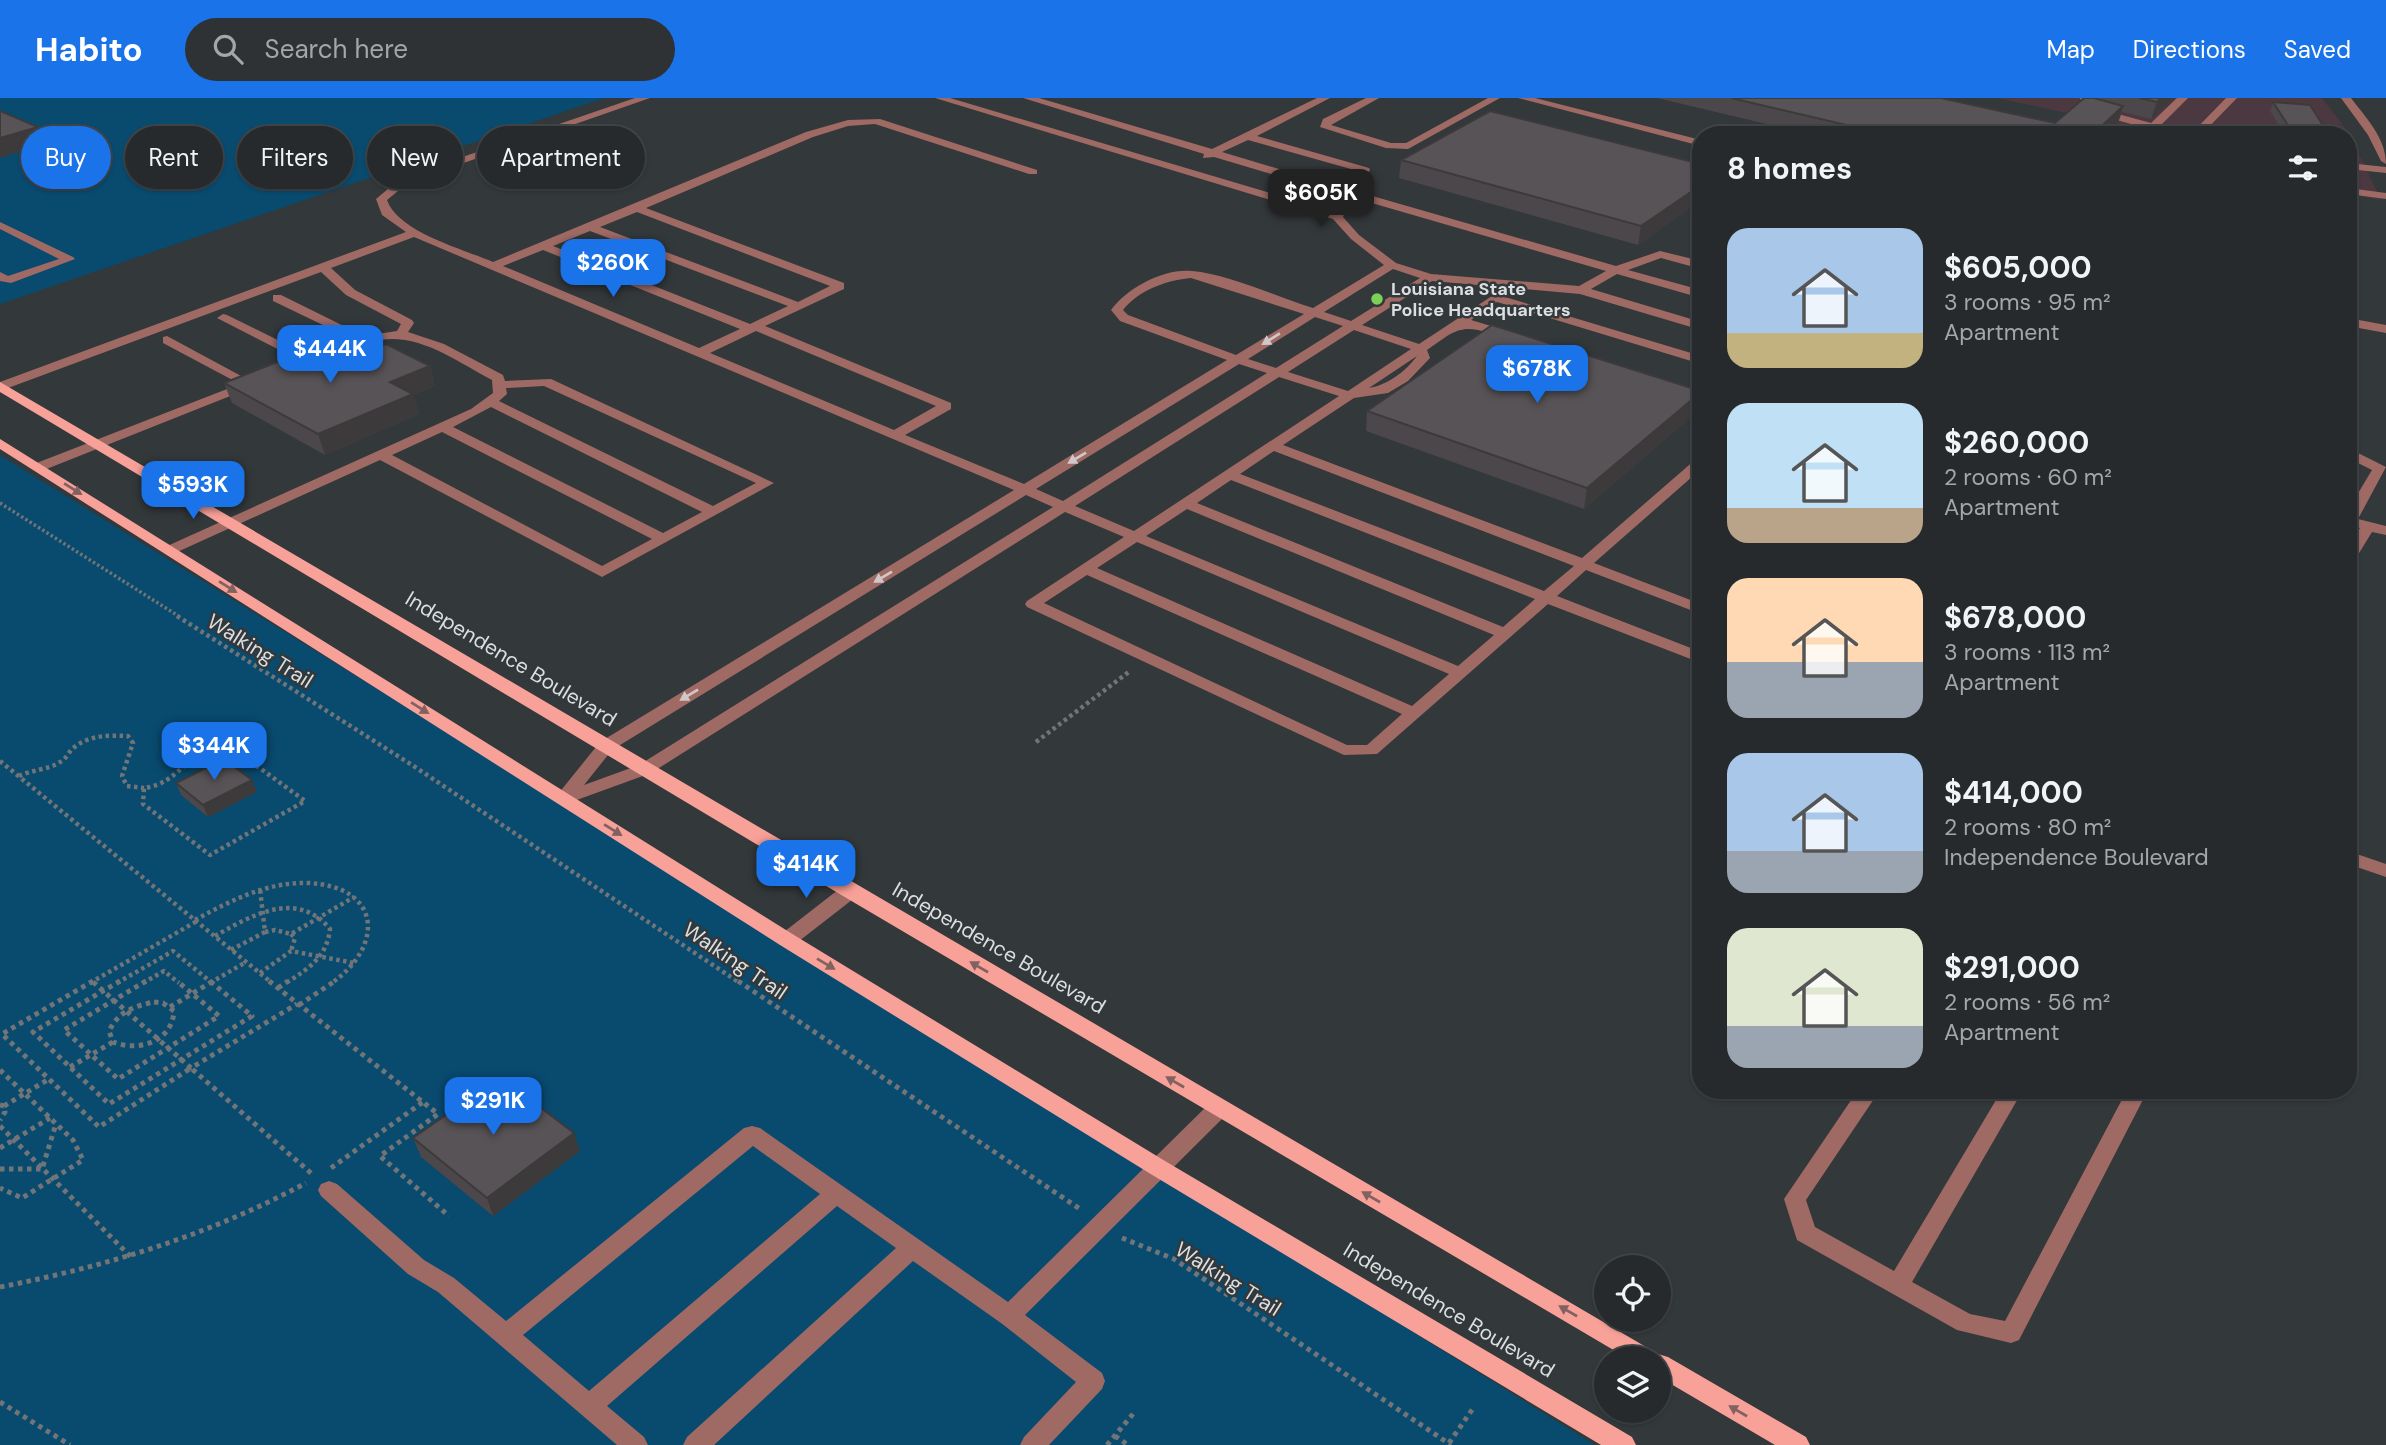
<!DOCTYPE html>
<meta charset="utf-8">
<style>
:root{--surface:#262a2c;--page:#2e3234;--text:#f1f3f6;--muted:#a4a7a9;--line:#424648;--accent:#1a73e8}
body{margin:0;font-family:"DM Sans",sans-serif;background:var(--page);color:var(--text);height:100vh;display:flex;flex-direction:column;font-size:26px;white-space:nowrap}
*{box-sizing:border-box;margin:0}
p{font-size:23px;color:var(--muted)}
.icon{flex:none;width:38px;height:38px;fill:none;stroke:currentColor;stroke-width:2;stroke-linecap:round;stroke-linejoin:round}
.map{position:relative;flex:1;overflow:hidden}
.sheet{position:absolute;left:1692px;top:28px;width:665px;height:973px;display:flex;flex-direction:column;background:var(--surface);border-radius:28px;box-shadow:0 2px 5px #0004,0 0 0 2px var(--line)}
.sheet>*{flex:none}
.hud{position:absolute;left:21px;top:28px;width:665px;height:63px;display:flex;gap:14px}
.controls{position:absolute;left:1594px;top:1157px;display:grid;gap:14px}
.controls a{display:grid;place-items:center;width:77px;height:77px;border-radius:50%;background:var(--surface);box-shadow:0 2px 5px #0004,0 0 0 2px var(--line);font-size:35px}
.price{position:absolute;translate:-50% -60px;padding:0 16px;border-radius:14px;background:var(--accent);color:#fff;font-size:23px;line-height:46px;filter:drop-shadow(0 2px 4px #0008)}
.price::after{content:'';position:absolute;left:50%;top:42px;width:21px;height:16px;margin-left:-10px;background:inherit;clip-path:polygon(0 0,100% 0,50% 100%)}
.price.current{background:#222;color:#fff}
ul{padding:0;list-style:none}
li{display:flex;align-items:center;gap:21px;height:175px;padding:0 35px}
li span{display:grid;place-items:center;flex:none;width:196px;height:140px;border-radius:21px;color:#555}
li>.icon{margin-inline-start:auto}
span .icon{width:84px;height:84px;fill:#fffc;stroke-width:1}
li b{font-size:30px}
h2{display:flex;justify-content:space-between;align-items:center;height:84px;padding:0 35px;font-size:30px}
.tag{padding:0 24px;border-radius:32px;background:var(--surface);box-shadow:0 2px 5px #0004,0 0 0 2px var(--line);font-size:24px;line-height:63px}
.tag.current{background:var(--accent);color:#fff}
header{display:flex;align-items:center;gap:42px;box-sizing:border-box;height:98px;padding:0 35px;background:var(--accent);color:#fff}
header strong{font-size:33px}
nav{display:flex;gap:38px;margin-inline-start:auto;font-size:24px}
.search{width:490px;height:63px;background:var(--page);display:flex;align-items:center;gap:18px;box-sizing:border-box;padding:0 24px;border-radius:38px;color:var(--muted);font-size:26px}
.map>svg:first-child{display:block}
</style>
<header>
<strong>Habito</strong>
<div class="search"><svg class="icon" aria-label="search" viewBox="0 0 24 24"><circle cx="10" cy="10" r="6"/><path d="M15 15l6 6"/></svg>Search here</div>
<nav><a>Map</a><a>Directions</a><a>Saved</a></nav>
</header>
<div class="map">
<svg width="2386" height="1347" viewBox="0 0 2386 1347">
<rect width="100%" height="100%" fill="#33383b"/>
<polygon fill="#4c3840" points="1997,0 2322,0 2349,35 2381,102 2349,96 2348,37 2113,37 2099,34 2094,21"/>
<g fill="#094a6f">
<polygon points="0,0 604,0 0,206"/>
<polygon points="0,357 1595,1347 0,1347"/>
</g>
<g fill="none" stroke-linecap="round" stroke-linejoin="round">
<polyline stroke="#717578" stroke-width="3.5" stroke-dasharray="2.5 2.5" stroke-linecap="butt" points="0,405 180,519"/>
<g stroke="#717578" stroke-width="4.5" stroke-dasharray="3.5 3.5" stroke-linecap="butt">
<polyline points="177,518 412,667 740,885"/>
<polyline points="1036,644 1130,573"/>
<path d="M 224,655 L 246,660 L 305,703 L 210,757 L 143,706 L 144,690 C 182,685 182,652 224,655 Z"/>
<polyline points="0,663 272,885"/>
<path d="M 19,678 C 31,672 51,671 60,664 C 65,662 68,656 71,652 C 87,637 108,637 128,638 L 133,645 L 122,678 L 127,688 L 144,690"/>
<path d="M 195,822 C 230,803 266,784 308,785 C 380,788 386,846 332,885"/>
<polyline points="265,834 275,832 291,836 354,799"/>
<polyline points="291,836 295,840 291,853"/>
<path d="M 215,838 C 252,817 297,791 330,831 C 327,859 308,871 286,885"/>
<polyline points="231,852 265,834 260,791"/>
<polyline points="260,875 291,853 354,865"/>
<polyline points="90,885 197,823"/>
<polyline points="117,885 173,853 212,885"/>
<polyline points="143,885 164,873 179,885"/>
<polyline points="210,885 246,864"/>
</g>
<g stroke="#717578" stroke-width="5" stroke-dasharray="4.5 4.5" stroke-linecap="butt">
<polyline points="93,883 2,936 99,1029 191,970 312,1076"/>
<polyline points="120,883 33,934 109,1006 252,918 210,883"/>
<polyline points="146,883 64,932 118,981 219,918 177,883"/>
<polyline points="269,883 438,1016 380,1058 449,1118"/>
<polyline points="738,883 1080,1111"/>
<polyline points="93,884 191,970 297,906"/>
<polyline points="278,890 288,883"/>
<path d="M 154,904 L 163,905 L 174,913 C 172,944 139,954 113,944 L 109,933 C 118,914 134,908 154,904 Z"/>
<polyline points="299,907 335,883"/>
<polyline points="170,909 213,883"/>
<polyline points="70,969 113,944"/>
<polyline points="0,972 73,1042 83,1062 22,1100 0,1090"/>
<polyline points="0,1007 4,1008 5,1014 0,1022"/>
<polyline points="4,1008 49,981"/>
<polyline points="0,1028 131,1159"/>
<polyline points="0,1050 50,1020"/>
<polyline points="331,1070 423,1004"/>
<polyline points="0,1071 42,1071 56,1026"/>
<polyline points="1122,1140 1174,1161 1451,1347"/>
<path d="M 0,1189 C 108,1168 209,1137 306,1085"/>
<polyline points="0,1304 70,1347"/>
<polyline points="1115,1338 1128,1347"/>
<polyline points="1449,1345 1474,1309"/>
<polyline points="1107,1347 1133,1316"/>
</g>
<g fill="#9f6a64" fill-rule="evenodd">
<path d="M 635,0 L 650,0 L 409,84 L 387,102 C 398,134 463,151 493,164 L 806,34 L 848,22 L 880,21 L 1037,72 L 1037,76 L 1029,76 L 875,26 L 848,28 L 813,39 L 646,110 L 844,185 L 844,191 L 765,228 L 951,305 L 951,311 L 905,337 L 1024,386 L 1227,262 L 1120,223 L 1111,212 C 1127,190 1164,170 1192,173 C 1228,176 1277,199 1313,210 L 1384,167 L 1351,141 L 1333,121 L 935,0 L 950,0 L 1334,114 L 1342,97 L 1214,59 L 1203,60 L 1204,56 L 1023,0 L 1039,0 L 1212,51 L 1317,0 L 1330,0 L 1257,38 L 1369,70 L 1370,72 L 1355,93 L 1616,168 L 1660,153 L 1701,163 L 1701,171 L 1661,160 L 1628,172 L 1701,192 L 1701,200 L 1617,176 L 1591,191 L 1701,224 L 1701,232 L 1580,196 L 1432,183 L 1362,227 L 1419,246 L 1495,196 L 1701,258 L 1701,266 L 1497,204 L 1471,222 L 1511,234 L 1511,240 C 1503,241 1497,238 1489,235 C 1459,225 1452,235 1427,252 L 1430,260 L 1408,283 L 1388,295 L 1354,300 L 1283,347 L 1582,460 L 1696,361 L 1701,360 L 1701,371 L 1594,465 L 1701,506 L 1701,516 L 1586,472 L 1557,498 L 1701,554 L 1701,565 L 1548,506 L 1377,656 L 1344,657 L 1027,509 L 1025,506 L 1027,503 L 1124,439 L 1065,414 L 651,675 L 563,707 L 554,701 L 600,644 L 1014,392 L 414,139 L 331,170 L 355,192 L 412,222 L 414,225 L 408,234 L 444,246 L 503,277 L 505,283 L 551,281 L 774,385 L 602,479 L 380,362 L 175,455 L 165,455 L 163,452 L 165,449 L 471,311 L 493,295 L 492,282 C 454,262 415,231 370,244 C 349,249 330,263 309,267 L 217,220 L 223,216 L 227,217 L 310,258 L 352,241 L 273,203 L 273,197 L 281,197 L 364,238 L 397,233 L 401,226 L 346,197 L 321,174 L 0,293 L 0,284 L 406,134 L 382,117 L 376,101 L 401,80 ZM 1248,42 L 1358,73 L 1346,91 L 1222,54 ZM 1351,99 L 1606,173 L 1579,188 L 1431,176 L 1396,165 L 1359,137 L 1343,119 ZM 637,114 L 830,188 L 798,204 L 600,129 ZM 590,133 L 788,208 L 750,226 L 553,148 ZM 543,152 L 740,231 L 699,250 L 503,168 ZM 1393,171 L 1420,180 L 1351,223 L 1324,214 ZM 1191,180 L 1304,216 L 1236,257 L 1128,217 L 1123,212 C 1139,192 1167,182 1191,180 ZM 1315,219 L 1343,228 L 1276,270 L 1248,261 ZM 1354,232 L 1411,251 L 1348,293 L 1288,274 ZM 756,233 L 936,308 L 894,332 L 710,255 ZM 1417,258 C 1406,273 1388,287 1369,290 ZM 1239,266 L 1267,275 L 1063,403 L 1036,391 ZM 1279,279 L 1339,298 L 1134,433 L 1075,408 ZM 544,288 L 756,385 L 713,408 L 499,303 L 507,296 L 506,290 ZM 491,309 L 702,414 L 663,435 L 453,329 ZM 442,334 L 652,441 L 602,468 L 392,357 ZM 1274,353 L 1574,468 L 1544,493 L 1240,376 ZM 1231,382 L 1535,501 L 1503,529 L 1197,405 ZM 1026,397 L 1053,409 L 639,667 L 584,687 L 612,652 ZM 1187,411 L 1494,537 L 1458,568 L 1146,438 ZM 1137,444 L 1449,576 L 1412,608 L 1097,470 ZM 1087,477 L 1402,616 L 1367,647 L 1347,647 L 1044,505 Z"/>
<polygon points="1366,0 1379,0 1331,27 1391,45 1406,45 1488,0 1500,0 1408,51 1386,50 1320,29 1323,21"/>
<polygon points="1518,0 1535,0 1701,42 1701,48"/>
<polygon points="2080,0 2090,0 2092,9 2151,25 2177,0 2188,0 2151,37 2140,37 2146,30 2083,13"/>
<polygon points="2226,0 2237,0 2201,37 2190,37"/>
<path d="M 2341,0 L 2351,0 C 2366,20 2386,40 2386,66 L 2381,63 L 2368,37 Z"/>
<polygon points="2348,65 2386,69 2386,75 2348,71"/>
<polygon points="2348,90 2386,95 2386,101 2348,96"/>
<polygon points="0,124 73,159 75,161 11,185 0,183 0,174 8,178 59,161 0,131"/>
<polygon points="2348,220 2386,227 2386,235 2348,228"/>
<polygon points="167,238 258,287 44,372 34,372 34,366 240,286 163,245 163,239"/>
<polygon points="2348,350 2386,369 2358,421 2386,428 2386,437 2372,434 2353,465 2348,466 2348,448 2360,430 2348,426 2348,412 2372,372 2348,360"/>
<polygon points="2348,753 2386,766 2386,779 2348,766"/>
<polygon points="850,787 857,788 859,793 857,798 794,847 780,847 777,842 780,837 843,788"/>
<polygon points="1858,992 1880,992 1806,1102 1815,1129 1894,1173 2002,992 2023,992 1912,1184 1970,1216 2005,1223 2127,992 2148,992 2019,1242 2011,1245 1957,1232 1797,1142 1784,1101"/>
<path d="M 1219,1002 L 1227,1004 L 1230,1010 L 1227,1016 L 1025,1217 L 1102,1275 L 1105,1283 L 1102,1291 L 1049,1347 L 1020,1347 L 1024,1339 L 1076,1284 L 1001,1225 L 913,1163 L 714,1347 L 683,1347 L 687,1339 L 896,1150 L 837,1108 L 607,1308 L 644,1339 L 648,1347 L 617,1347 L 438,1194 L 408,1176 L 321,1098 L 318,1092 L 321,1086 L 329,1083 L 337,1086 L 424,1162 L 454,1180 L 506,1223 L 744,1030 L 752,1028 L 760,1030 L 1008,1204 L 1211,1004 ZM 753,1048 L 820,1096 L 589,1293 L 523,1237 Z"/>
</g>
<g fill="#f8a199" fill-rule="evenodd">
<polygon points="0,284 1658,1256 1668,1259 1806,1339 1810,1347 1775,1347 1659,1279 1659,1260 1627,1260 843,798 0,294"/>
<polygon points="0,341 794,837 1165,1063 1632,1339 1636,1347 1601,1347 1149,1075 780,847 0,351"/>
</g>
</g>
<g fill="#4b474a">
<polygon points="1657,0 1941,0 2055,25 2084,0 2175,0 2151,21 2122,14 2118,25 2106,37 1812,37"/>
<polygon points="2273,4 2326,32 2324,37 2285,37 2270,13"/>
<polygon points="1401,62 1701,66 1701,102 1638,147 1399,80"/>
<polygon points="346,262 430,268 435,288 413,297 419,316 325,357 232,305 224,285"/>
<polygon points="1367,313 1698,313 1584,411 1366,333"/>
<polygon points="176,685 257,694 208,719 181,697"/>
<polygon points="413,1040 580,1053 493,1118 421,1059"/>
</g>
<g fill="#3d3a3c">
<polygon points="2161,0 2175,0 2151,21 2157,4"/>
<polygon points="2123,8 2118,25 2106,37 2092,37"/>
<polygon points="38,29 44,46 0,60 0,40"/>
<polygon points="1701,87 1701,102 1638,147 1641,128"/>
<polygon points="430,268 435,288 413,297 419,316 325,357 318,336 390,284"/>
<polygon points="1701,294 1698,313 1584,411 1587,390"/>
<polygon points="252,682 257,694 208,719 203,707"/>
<polygon points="574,1035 580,1053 493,1118 487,1100"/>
</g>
<g fill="#575356" stroke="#3d3a3c" stroke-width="2">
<polygon points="1731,0 1941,0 2055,25 2084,0 2094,0 2123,8 2092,37 1889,37"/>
<polygon points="2139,0 2161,0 2157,4"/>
<polygon points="2273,4 2310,7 2326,32 2289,29"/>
<polygon points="0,13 38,29 0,40"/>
<polygon points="1490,13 1701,66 1701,87 1641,128 1401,62"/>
<polygon points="1492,227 1701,293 1701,294 1587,390 1367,313"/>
<polygon points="386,246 430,268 390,284 413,296 318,336 224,285 318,248 346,262"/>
<polygon points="224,661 252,682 203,707 176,685"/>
<polygon points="500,979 574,1035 487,1100 413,1040"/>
</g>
<defs><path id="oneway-solid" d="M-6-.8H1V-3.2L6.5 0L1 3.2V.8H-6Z" transform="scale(1.75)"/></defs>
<g fill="#d0c8c8">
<use href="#oneway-solid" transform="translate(1271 241) rotate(148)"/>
<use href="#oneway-solid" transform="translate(1077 360) rotate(149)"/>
<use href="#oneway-solid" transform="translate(883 479) rotate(149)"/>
<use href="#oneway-solid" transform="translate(689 597) rotate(149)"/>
</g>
<g fill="#826261">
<use href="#oneway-solid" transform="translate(73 391) rotate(32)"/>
<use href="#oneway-solid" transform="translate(228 489) rotate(32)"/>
<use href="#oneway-solid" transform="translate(420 610) rotate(32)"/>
<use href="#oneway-solid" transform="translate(613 732) rotate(32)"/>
<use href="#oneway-solid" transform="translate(826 866) rotate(31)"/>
<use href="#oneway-solid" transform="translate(979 869) rotate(-150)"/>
<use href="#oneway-solid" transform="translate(1175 984) rotate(-150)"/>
<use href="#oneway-solid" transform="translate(1371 1099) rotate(-150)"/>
<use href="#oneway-solid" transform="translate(1568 1213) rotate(-150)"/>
<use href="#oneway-solid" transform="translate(1738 1313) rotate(-150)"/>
</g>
<circle fill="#7bd156" stroke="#33383b" stroke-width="2.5" cx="1377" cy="201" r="7"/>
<g text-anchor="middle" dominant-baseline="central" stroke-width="5" stroke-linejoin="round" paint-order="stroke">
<g font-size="18" font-weight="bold" fill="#dcdfe1" stroke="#33383b" text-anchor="start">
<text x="1391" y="191">Louisiana State<tspan x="1391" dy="21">Police Headquarters</tspan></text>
</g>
<g font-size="21" fill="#dcdfe1" stroke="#33383b">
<text transform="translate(260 553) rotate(32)">Walking Trail</text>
<text transform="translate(511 561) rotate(31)">Independence Boulevard</text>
<text transform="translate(999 850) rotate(30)">Independence Boulevard</text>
<text transform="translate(735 863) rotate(34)">Walking Trail</text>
<text transform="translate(1228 1181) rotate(32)">Walking Trail</text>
<text transform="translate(1449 1212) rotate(31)">Independence Boulevard</text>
</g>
</g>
</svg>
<div class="controls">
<a><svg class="icon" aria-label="locate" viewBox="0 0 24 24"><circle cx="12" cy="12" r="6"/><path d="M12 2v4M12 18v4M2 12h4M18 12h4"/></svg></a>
<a><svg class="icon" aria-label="layers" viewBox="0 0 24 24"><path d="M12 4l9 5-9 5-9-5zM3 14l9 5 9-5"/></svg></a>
</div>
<b class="price current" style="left:1321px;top:131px">$605K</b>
<b class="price" style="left:613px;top:201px">$260K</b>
<b class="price" style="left:330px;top:287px">$444K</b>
<b class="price" style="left:1537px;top:307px">$678K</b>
<b class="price" style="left:193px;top:423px">$593K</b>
<b class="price" style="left:214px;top:684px">$344K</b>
<b class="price" style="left:806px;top:802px">$414K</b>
<b class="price" style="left:493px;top:1039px">$291K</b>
<div class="hud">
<a class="tag current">Buy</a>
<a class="tag">Rent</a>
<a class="tag">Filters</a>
<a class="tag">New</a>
<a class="tag">Apartment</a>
</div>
<section class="sheet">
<h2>8 homes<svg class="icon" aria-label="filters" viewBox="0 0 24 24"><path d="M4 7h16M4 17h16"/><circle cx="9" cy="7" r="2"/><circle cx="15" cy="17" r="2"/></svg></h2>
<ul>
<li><span style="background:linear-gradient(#a9c7e8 75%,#c2b280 0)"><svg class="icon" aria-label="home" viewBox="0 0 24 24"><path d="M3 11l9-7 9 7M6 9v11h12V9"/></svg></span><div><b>$605,000</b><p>3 rooms · 95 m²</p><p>Apartment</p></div></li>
<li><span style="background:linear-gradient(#bfe0f5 75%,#b9a48a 0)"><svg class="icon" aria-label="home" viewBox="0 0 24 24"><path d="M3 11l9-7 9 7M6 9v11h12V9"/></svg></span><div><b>$260,000</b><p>2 rooms · 60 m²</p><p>Apartment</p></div></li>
<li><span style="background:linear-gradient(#ffd9b3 60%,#9aa5b1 0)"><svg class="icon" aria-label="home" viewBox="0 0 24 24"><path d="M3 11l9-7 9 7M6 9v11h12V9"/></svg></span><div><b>$678,000</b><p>3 rooms · 113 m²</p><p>Apartment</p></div></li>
<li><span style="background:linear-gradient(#a9c7e8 70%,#9aa5b1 0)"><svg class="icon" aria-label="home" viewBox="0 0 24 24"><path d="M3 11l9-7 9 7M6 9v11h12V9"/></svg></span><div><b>$414,000</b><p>2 rooms · 80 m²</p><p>Independence Boulevard</p></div></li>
<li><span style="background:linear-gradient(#dfe7d0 70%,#9aa5b1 0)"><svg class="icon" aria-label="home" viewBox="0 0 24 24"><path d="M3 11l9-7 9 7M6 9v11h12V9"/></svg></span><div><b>$291,000</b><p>2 rooms · 56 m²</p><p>Apartment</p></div></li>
</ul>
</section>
</div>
